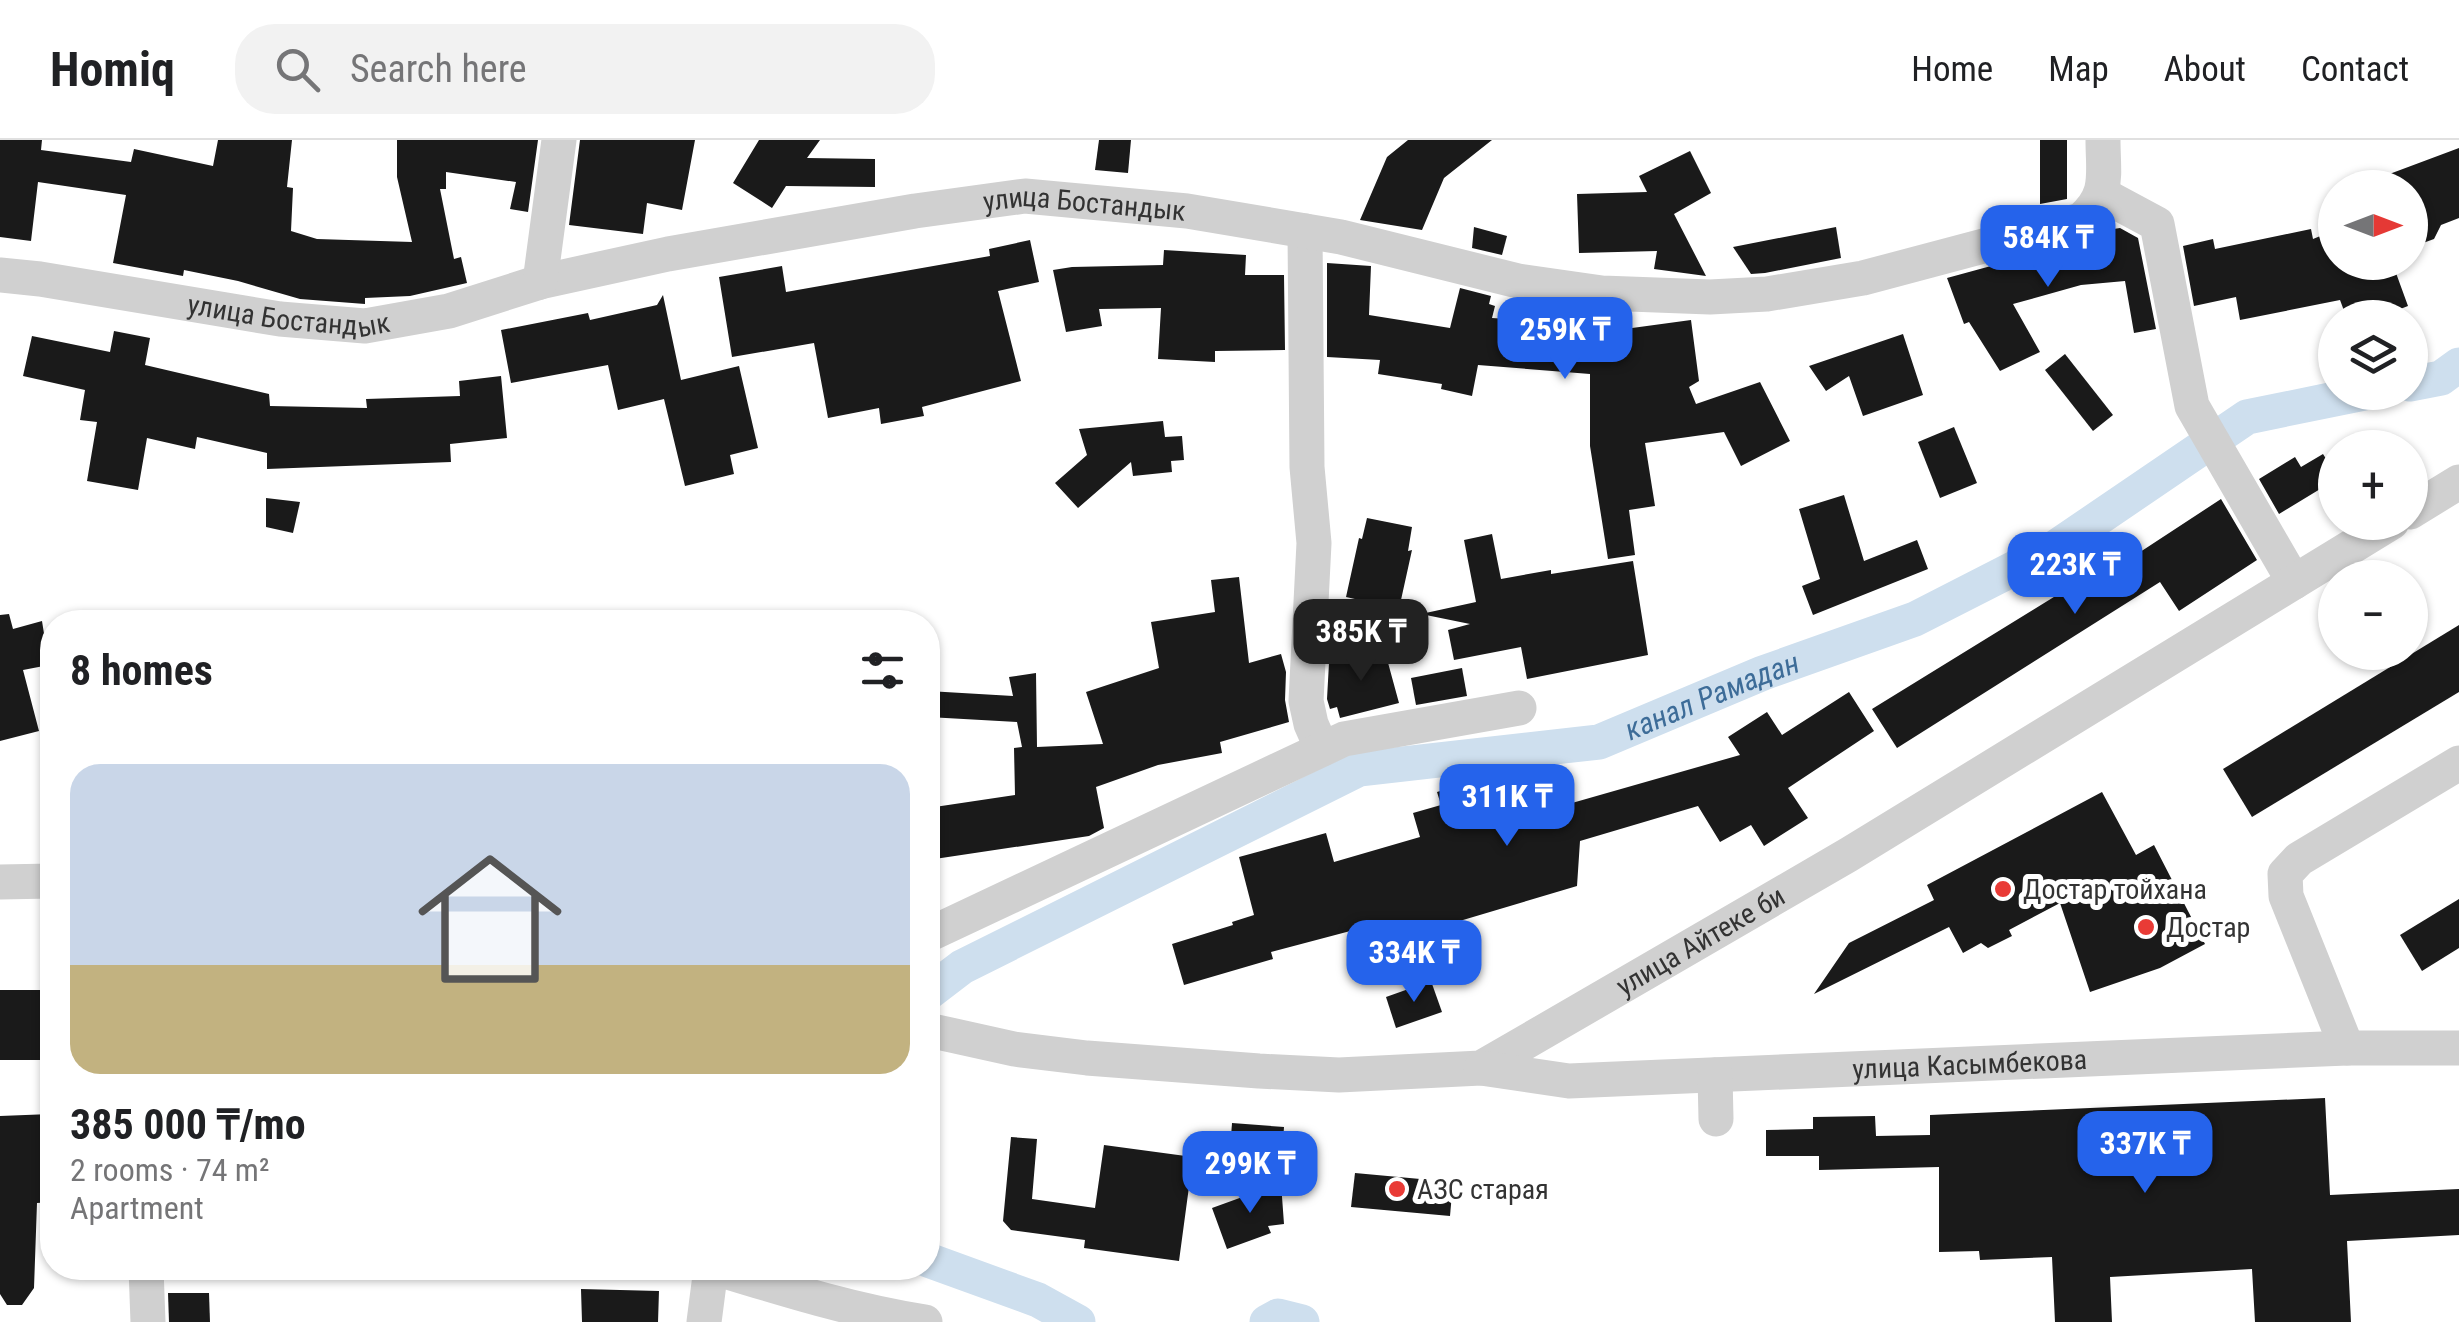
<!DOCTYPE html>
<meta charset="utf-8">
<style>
:root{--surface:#fff;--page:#f2f2f2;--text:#202124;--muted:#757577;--line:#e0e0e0;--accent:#2563eb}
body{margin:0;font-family:"Roboto Condensed",sans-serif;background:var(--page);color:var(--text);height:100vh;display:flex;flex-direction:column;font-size:38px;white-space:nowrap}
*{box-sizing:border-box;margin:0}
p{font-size:32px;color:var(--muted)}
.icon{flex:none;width:55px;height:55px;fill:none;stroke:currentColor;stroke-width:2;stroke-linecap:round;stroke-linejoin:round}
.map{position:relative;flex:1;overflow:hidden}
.panel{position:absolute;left:40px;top:470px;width:900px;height:670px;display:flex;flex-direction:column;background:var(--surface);border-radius:40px;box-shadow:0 2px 8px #0004}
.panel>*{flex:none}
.needle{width:65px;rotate:90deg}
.buttons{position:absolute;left:2318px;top:30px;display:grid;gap:20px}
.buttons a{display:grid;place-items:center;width:110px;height:110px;border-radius:50%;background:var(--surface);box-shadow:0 2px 8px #0004;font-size:50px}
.price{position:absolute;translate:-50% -85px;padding:0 22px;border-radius:20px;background:var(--accent);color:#fff;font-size:32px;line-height:65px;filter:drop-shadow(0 2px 5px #0008)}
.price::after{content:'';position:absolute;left:50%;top:60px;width:30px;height:22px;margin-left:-15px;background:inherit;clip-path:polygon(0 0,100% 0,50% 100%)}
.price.current{background:#222;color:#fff}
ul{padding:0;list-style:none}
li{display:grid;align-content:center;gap:20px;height:530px;padding:0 30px}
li+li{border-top:2px solid var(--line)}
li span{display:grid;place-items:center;height:310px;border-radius:30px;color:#555}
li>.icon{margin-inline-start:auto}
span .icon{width:180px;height:180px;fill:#fffc;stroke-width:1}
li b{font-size:42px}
h2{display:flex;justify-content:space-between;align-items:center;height:120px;padding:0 30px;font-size:42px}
header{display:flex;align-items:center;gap:60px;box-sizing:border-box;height:140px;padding:0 50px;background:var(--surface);border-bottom:2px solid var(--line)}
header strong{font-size:48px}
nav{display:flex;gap:55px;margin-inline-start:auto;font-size:35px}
.search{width:700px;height:90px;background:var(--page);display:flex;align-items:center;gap:25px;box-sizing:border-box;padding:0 35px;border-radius:40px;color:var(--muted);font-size:38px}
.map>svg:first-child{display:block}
</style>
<header>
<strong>Homiq</strong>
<div class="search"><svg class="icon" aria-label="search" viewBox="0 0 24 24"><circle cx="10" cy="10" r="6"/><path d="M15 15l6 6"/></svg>Search here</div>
<nav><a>Home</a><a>Map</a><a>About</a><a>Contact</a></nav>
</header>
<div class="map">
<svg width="2459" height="1182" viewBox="0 0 2459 1182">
<rect width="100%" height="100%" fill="#fff"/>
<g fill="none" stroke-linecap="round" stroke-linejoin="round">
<g stroke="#cedfee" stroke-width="35">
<polyline points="2410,244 2441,238 2459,225"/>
<path id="s1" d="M 928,853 L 962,827 L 1359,629 L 1599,602 L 1763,533 L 1915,479 L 2056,407 L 2247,277 L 2369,252"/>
<polyline points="928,1120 1038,1160 1078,1182"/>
<polyline points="1267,1182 1278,1176 1302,1182"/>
</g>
</g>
<g fill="#1a1a1a">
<polygon points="0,0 42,0 41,10 131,22 134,9 213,26 218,0 292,0 287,47 293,48 291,91 317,99 412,102 397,37 397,0 538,0 528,72 510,69 516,42 446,32 446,49 440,49 454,119 461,117 467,143 410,156 365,158 365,164 300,159 238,141 184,130 183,136 113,123 126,55 38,42 31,101 0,97"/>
<polygon points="580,0 695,0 682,70 647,63 643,94 569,85"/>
<polygon points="759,0 820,0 807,18 875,19 875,47 786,46 772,68 733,43"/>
<polygon points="1099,0 1131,0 1128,33 1095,30"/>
<polygon points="1408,0 1492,0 1444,38 1422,90 1360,80 1387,17"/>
<polygon points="2040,0 2067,0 2067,59 2040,64"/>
<polygon points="2459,8 2459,78 2441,85 2434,99 2423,103 2410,96 2410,48 2360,48 2360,45"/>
<polygon points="1690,11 1711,53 1674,74 1706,136 1654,129 1657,111 1579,113 1577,54 1647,52 1639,36"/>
<polygon points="1474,87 1507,96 1502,115 1472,108"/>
<polygon points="1836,87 1841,118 1765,133 1751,134 1733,107"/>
<polygon points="2120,88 2138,98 2156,189 2134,193 2125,141 2081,145 2013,164 2040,212 2000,231 1969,182 1964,184 1947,138 1991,126 2006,130 2004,122 2086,101 2101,91"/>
<polygon points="2311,89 2313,99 2335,90 2335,122 2392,122 2408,166 2377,178 2371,178 2367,168 2346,176 2340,160 2240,180 2236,157 2194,166 2183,106 2213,99 2215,109"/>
<polygon points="1030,100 1039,142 998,151 1021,241 922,267 924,276 881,284 879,268 828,278 814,203 732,217 719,137 782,126 786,152 990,116 989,109"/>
<polygon points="1164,110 1246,115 1245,135 1284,135 1285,210 1215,211 1215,222 1158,219 1161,168 1099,169 1102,186 1066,192 1053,130 1072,127 1163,125"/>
<polygon points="1327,123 1371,126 1369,175 1450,188 1460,148 1491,156 1489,164 1495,166 1492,178 1610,186 1610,191 1691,180 1699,241 1689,247 1696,264 1760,242 1790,301 1741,326 1724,292 1645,303 1655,366 1629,370 1635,415 1608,419 1590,306 1590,234 1478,225 1472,256 1441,249 1442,244 1378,234 1380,220 1327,217"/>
<polygon points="663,155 681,240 739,226 758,308 730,315 734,334 685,346 664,259 618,270 608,225 511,243 501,190 588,173 590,180 657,165"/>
<polygon points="114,191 150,198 145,225 269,254 270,266 367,268 366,259 460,256 459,241 501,236 507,298 450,304 451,322 267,329 267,313 197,297 195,309 147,298 138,350 87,341 97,282 80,280 85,250 23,236 32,196 110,212"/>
<polygon points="1903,194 1923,255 1863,276 1849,236 1826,251 1809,226"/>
<polygon points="2065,214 2113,275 2093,291 2045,230"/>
<polygon points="1163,281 1165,297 1182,296 1184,320 1171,321 1172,332 1133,336 1131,322 1078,368 1055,343 1087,315 1079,289"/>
<polygon points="1954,287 1977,343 1940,358 1918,302"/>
<polygon points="2323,314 2335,333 2335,340 2279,374 2259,339 2295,317 2301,327"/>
<polygon points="1844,355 1864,421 1917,400 1928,429 1813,475 1802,446 1820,439 1799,369"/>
<polygon points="266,358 300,362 293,393 266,387"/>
<polygon points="2221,359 2257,420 2179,471 2160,442 1897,608 1872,569 2130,410 2134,416"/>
<polygon points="1367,378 1412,387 1408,411 1412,410 1399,469 1346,457 1359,398 1362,399"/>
<polygon points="1492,394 1501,439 1551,430 1551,434 1633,421 1648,515 1527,539 1521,507 1454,520 1448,490 1470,484 1421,474 1476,462 1464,400"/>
<polygon points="1239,437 1249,523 1281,514 1286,532 1285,560 1289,582 1220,602 1222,613 1158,625 1096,647 1104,688 1089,696 928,720 928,668 1015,655 1014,608 1022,607 1017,582 928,577 928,551 1013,556 1009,537 1036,533 1037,607 1103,604 1086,552 1159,528 1151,482 1215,472 1211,440"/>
<polygon points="9,474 13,489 42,481 49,525 23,530 39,591 0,601 0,475"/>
<polygon points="2459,485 2459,552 2252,677 2223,629"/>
<polygon points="1384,508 1399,563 1340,578 1337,567 1330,569 1327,559 1329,523"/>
<polygon points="1462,528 1467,556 1416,565 1411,538"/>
<polygon points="1849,552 1874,591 1788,648 1808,678 1764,706 1751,685 1720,702 1698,666 1580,701 1577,746 1379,805 1373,785 1271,812 1273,819 1184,845 1172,804 1233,785 1232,782 1254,775 1239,717 1326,693 1334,722 1420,697 1413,673 1441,665 1437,652 1469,642 1481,680 1521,668 1522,674 1564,662 1565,665 1740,615 1728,597 1767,572 1782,595"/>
<polygon points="2102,652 2136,715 2154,705 2205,804 2160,828 2090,852 2060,763 2009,790 2012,796 1988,808 1981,803 1963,813 1949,787 1814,854 1849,803 1934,760 1927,745"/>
<polygon points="2459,759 2459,808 2422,831 2400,795"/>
<polygon points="1431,841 1442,872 1396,888 1386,857"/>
<rect x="0" y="850" width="52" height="70"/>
<polygon points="2325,958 2330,1055 2459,1049 2459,1095 2347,1101 2351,1182 2255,1182 2252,1129 2110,1137 2112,1182 2055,1182 2052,1117 1980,1120 1979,1111 1939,1112 1939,1027 1819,1030 1819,1016 1766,1016 1766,990 1813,989 1813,977 1875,976 1876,996 1930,995 1930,975"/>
<polygon points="51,974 52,1062 37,1063 34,1148 22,1165 7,1165 0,1154 0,976"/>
<polygon points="1232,983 1284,987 1282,1015 1230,1011"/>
<polygon points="1011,997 1037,999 1032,1059 1095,1068 1104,1005 1193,1017 1179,1121 1084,1108 1085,1100 1011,1090 1003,1081"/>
<polygon points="1355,1033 1453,1042 1450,1076 1351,1067"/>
<polygon points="1281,1043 1284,1084 1268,1086 1271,1093 1227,1109 1212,1068"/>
<polygon points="581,1149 659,1151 658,1182 582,1182"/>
<polygon points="168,1153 209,1153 210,1182 169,1182"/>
</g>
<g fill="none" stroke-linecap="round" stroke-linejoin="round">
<g stroke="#d0d0d0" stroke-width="35">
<polyline points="2103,55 2157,84 2192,266 2294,442"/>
<polyline points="1305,91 1307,327 1314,403 1306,561 1311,584 1322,609"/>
<path id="s2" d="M 0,135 L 40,139 L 280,179 L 365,186 L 449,171 L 540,142 L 668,114 L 915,71 L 1025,56 L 1187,71 L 1341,97 L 1518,141 L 1602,153 L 1710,157 L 1767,154 L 1863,138 L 2081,80 C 2110,55 2103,35 2103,0"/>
<polyline points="540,142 559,0"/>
<polyline points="2410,372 2459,342"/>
<polyline points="0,742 52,741"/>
<polyline points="928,795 1344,599 1519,568"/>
<path id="s3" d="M 928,890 L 1014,909 L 1087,918 L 1259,931 L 1339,935 L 1481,928 L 1848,715 L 2392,382"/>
<polyline points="2347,908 2286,756 2285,734 2299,719 2459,623"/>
<path id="s4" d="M 1481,928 L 1569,941 L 2347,908 L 2459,908"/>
<polyline points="1715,935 1716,979"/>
<polyline points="146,1128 148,1182"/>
<path d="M 715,1128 C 784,1149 854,1171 925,1182"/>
<polyline points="704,1182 711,1128"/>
</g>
</g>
<g fill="#e93b36" stroke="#fff" stroke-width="4">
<circle cx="2003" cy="749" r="10"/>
<circle cx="2146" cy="787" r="10"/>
<circle cx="1397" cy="1049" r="10"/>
</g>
<g text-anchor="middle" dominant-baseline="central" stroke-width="10" stroke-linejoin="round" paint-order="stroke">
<g font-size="28" fill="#333" stroke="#fff">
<text stroke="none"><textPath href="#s2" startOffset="1102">улица Бостандык</textPath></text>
<text stroke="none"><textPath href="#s2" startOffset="292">улица Бостандык</textPath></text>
<text stroke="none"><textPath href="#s3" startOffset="810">улица Айтеке би</textPath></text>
<text stroke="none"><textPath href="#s4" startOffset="490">улица Касымбекова</textPath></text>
</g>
<g font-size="28" fill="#333" stroke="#fff" text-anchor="start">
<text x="2023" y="749">Достар тойхана</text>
<text x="2166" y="787">Достар</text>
<text x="1417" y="1049">АЗС старая</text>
</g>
<g font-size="30" font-style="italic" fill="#3d6c98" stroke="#fff">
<text stroke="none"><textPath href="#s1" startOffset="850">канал Рамадан</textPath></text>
</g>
</g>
</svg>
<div class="buttons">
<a><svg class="needle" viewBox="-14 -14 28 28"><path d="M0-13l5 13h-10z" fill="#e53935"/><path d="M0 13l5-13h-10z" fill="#757577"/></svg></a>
<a><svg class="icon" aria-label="layers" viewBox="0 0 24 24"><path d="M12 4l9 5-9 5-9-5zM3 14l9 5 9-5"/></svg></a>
<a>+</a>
<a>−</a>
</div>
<b class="price" style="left:2048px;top:150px">584K ₸</b>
<b class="price" style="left:1565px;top:242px">259K ₸</b>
<b class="price" style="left:2075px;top:477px">223K ₸</b>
<b class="price current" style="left:1361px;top:544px">385K ₸</b>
<b class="price" style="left:1507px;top:709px">311K ₸</b>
<b class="price" style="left:1414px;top:865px">334K ₸</b>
<b class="price" style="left:2145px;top:1056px">337K ₸</b>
<b class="price" style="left:1250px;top:1076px">299K ₸</b>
<section class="panel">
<h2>8 homes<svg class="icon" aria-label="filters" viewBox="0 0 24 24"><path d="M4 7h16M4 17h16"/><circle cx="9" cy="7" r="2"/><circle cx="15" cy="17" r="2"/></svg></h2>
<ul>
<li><span style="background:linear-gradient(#c9d6e8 65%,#c2b280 0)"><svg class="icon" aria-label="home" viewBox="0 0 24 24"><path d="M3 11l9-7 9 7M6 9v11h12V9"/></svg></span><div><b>385 000 ₸/mo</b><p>2 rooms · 74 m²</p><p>Apartment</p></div></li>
</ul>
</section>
</div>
